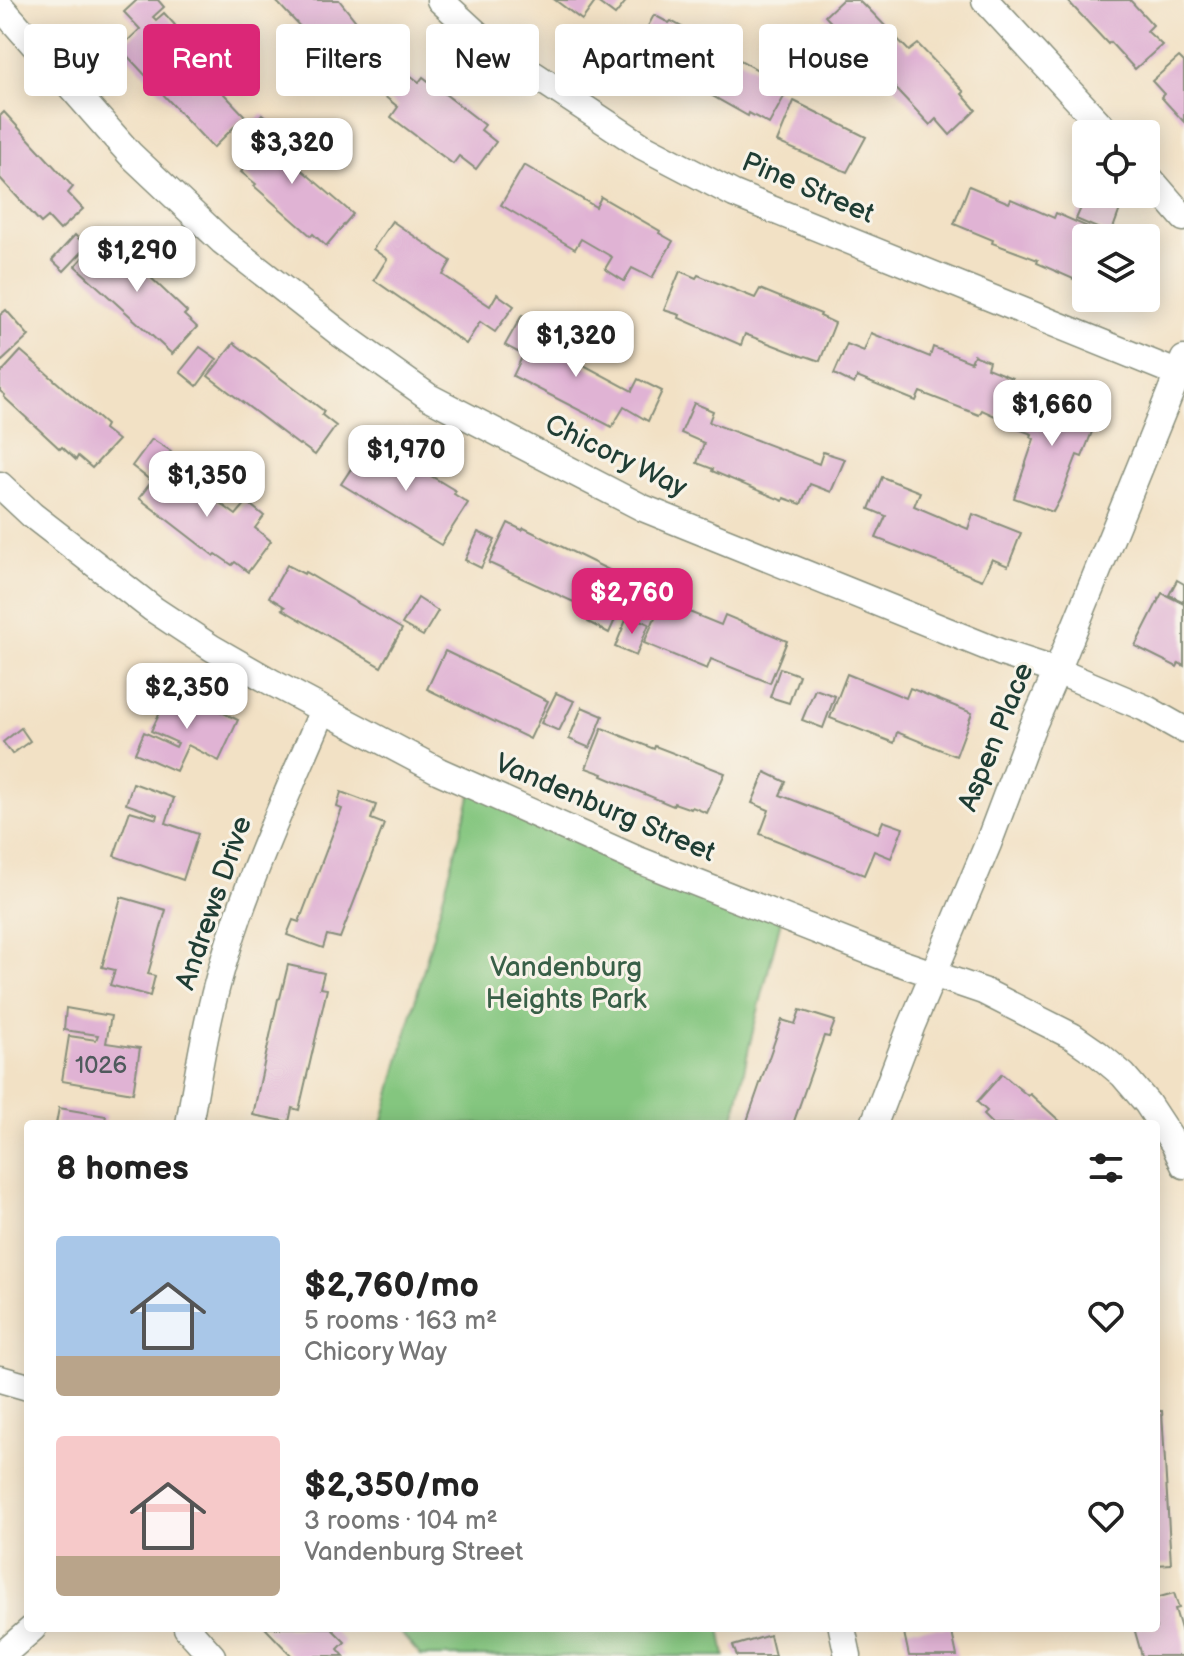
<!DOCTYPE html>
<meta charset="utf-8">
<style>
:root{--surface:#fff;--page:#f2f2f2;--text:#222;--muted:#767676;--accent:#db2777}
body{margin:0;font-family:"Balsamiq Sans",sans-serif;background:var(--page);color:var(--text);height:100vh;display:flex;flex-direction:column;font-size:30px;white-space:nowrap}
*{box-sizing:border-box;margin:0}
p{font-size:26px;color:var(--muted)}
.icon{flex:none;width:44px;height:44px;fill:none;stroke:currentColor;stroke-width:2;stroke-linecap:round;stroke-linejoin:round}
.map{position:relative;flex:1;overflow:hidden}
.details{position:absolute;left:24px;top:1120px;width:1136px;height:512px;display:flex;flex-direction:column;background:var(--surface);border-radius:8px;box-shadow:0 4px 20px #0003}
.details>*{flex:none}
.guide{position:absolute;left:24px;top:24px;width:1136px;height:72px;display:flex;gap:16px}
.fabs{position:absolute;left:1072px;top:120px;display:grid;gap:16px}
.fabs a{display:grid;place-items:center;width:88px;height:88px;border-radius:8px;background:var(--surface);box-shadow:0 4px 20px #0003;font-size:40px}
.price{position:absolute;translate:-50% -68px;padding:0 18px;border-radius:16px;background:#fff;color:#222;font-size:26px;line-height:52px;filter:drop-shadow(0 2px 4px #0008)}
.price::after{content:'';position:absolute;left:50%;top:48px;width:24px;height:18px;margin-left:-12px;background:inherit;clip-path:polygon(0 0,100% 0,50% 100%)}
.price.active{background:var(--accent);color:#fff}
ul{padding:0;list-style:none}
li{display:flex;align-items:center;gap:24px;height:200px;padding:0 32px}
li span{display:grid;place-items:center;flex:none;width:224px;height:160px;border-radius:8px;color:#555}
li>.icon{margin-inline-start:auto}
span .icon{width:96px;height:96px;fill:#fffc;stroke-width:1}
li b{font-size:34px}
h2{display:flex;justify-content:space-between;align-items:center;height:96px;padding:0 32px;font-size:34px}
.pill{padding:0 28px;border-radius:8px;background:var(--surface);box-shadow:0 4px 20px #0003;font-size:28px;line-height:72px}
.pill.active{background:var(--accent);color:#fff}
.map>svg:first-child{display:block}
</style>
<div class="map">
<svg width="1184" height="1656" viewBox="0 0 1184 1656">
<rect width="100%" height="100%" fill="#f7f3e8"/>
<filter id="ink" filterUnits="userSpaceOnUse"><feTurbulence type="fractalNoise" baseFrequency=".0125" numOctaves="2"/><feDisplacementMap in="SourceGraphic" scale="16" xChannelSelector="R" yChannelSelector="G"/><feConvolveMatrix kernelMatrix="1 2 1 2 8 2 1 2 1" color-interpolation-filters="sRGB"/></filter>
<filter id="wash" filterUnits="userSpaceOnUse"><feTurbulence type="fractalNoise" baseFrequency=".006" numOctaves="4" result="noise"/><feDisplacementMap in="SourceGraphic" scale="32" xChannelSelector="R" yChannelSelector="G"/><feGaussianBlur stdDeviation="1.8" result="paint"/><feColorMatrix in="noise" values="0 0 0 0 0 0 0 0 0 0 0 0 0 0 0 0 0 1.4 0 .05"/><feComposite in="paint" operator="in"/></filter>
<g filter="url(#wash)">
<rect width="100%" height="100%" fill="#f2e1c5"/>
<g fill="#84c67f" stroke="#52825a" stroke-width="2">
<polygon points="473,786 782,916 749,1047 733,1124 382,1124"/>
<polygon points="396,1628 720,1628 725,1656 421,1656"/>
</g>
<g id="blocks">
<g fill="#e0b3d4">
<polygon points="137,0 158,0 164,7 153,17 156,20 164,13 175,25 166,33 245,116 213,148 120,48 140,29 124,12"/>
<polygon points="275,0 339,0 358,24 341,40 353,54 328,77 313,61 323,51"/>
<polygon points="555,0 627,0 615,15 596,1 582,20"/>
<polygon points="842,0 858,0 865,7 866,6 909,51 918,44 964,92 962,94 976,110 950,135 936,119 930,125 886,78 879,85 833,37 840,32 825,16"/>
<polygon points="1067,0 1130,0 1153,25 1147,31 1162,45 1135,69 1110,42 1108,44"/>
<polygon points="654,15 669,23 671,21 770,77 766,85 785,95 769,124 749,113 748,116 649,60 651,56 636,48"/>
<polygon points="1179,57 1184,62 1184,122 1161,97 1164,94 1152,81"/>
<polygon points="402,69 419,82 423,77 485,125 481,130 496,142 476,169 459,156 453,164 391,117 398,107 383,95"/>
<polygon points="794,101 866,137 847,172 777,142"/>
<polygon points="4,112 73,187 68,193 83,209 60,230 48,217 41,223 0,178 0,116"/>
<polygon points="262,114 278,127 267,140 353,214 326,246 313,234 311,236 254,186 256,184 241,172 257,153 240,139"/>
<polygon points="524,165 596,207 601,197 660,231 659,233 673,241 652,278 632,268 624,281 605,269 612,257 581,239 575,249 501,205"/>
<polygon points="969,186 1009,203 1011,199 1054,218 1056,213 1099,232 1097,238 1086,238 1086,265 1080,282 1037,263 1038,260 992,243 993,240 954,224"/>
<polygon points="1086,196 1120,209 1111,234 1076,219"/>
<polygon points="392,221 451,261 443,275 490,306 497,294 514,306 495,332 480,322 466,344 374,280 387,259 373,249"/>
<polygon points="105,234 187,312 184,315 197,327 172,354 75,266"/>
<polygon points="75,235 87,247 64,271 52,260"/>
<polygon points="680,271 696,278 698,275 755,298 760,289 821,314 820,316 835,323 820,361 806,356 804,357 745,334 741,345 679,318 680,315 664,310"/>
<polygon points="6,310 29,336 2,361 0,359 0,315"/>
<polygon points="522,315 542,324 535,339 632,391 638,379 662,391 648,421 624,407 612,427 513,376 523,355 505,345"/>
<polygon points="871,333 930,357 933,347 971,362 974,355 989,361 987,368 1012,378 997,417 982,410 979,415 920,392 916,401 857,377 854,384 834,374 847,344 864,351"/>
<polygon points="234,343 324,411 322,415 336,426 315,455 300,444 299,445 208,376"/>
<polygon points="200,347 217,359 197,386 180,372"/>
<polygon points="21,351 106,425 104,429 118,440 92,468 78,456 76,460 62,447 60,449 4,397 5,395 0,391 0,374"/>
<polygon points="1034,390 1099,414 1082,457 1077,455 1060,499 1053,512 1014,498 1034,439 1031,437 1032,434 1018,429"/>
<polygon points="694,403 713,411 709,422 819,464 823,452 845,459 831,492 810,484 801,504 784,498 783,501 712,471 713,469 697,463 704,443 681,433"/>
<polygon points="152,439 171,451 150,480 132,466"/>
<polygon points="368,443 385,454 388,450 456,491 454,494 468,503 441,545 341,484"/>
<polygon points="166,463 236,515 247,502 264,516 255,528 271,541 248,572 235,562 232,565 216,554 214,556 139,498"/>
<polygon points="882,477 920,492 914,506 968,529 973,514 1021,533 1008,566 992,559 982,580 876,538 886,516 869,509"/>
<polygon points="508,523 522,530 524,528 609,570 591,610 489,563"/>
<polygon points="478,532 495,540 481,568 465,560"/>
<polygon points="287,565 304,574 305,572 402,629 381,667 282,609 285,607 269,597"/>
<polygon points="1177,580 1184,584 1184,602 1169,595"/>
<polygon points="604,591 624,600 609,633 588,622"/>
<polygon points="1162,593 1184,604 1184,666 1179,663 1177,667 1135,646"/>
<polygon points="418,598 438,611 423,636 402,624"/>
<polygon points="662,601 721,625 725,615 787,641 770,683 711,659 707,669 644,643"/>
<polygon points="628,615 649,624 636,656 615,647"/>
<polygon points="445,651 548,701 530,739 427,689"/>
<polygon points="780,668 799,675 789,703 770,697"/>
<polygon points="847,674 906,698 910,688 972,713 956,756 897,732 894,743 830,718"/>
<polygon points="172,688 238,720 219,761 188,745 176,771 135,753 144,732 176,747 178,743 151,731"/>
<polygon points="815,689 835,696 823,728 802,720"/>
<polygon points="556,693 574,701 559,731 541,723"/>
<polygon points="582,707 603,716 590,748 569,739"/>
<polygon points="21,728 30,741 12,754 3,742"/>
<polygon points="602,728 654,749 655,746 725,773 707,813 692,807 691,809 674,803 673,806 602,776 603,774 586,768"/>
<polygon points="765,772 786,782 780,795 878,833 883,821 903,828 891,858 874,851 864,875 760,834 769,810 752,803"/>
<polygon points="133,783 174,798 166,823 198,834 183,880 114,856 130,811 157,819 158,815 126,804"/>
<polygon points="341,792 376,805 371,819 384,824 340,938 327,935 323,948 287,935 293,920 299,922 342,809 337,807"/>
<polygon points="121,897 166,910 148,974 155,976 150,996 110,985 115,970 102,967"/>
<polygon points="288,965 324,973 320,988 327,989 299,1110 292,1108 289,1122 253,1115 278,999 280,998"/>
<polygon points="66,1008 111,1016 106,1043 140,1048 133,1093 62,1081 69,1036 96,1040 98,1035 64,1030"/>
<polygon points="800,1010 835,1021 829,1037 824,1036 793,1124 746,1124 782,1020 795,1024"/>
<polygon points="1002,1074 1028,1096 1030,1094 1063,1124 992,1124 983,1115 987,1111 977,1102"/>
<polygon points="59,1108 106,1116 104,1124 56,1124"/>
<polygon points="1156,1411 1162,1411 1171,1564 1156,1565"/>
<polygon points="1174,1593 1179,1608 1175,1609 1184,1639 1184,1656 1142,1656 1134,1628 1156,1628 1156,1598"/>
<polygon points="265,1628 331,1628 345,1642 338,1649 344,1656 292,1656"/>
<polygon points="903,1628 951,1628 957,1656 909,1656"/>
<polygon points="770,1635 775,1656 737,1656 733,1646"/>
</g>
</g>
</g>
<g filter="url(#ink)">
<use href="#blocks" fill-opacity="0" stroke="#888f7c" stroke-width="2"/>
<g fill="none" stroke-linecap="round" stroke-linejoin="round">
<defs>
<g id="minor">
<polyline points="440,0 489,45 642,146 734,194 1184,376"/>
<polyline points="985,0 1109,134"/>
<polyline points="0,6 130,154 222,241 342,335 429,397 643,508 1002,653 1057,671 1145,708 1184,730"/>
<polyline points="1146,174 1184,218"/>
<polyline points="0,485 32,515 153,609 212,648 273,683 439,771 636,859 889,959 983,991 1072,1036 1098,1054 1123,1075 1147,1103 1174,1144 1184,1165"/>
<path d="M 189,1124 C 196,1086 202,1047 211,1009 C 235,905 282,807 323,710"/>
<polyline points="874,1124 911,1027 988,844 1031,730 1057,671 1184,359"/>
<polyline points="0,1379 28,1387"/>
<polyline points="187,1628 212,1656"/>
<polyline points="842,1628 848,1656"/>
<polyline points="1,1656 33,1628"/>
</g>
</defs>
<use href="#minor" stroke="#888f7c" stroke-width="29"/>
<use href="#minor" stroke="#fff" stroke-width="26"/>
</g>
</g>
<g text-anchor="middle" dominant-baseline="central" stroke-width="6" stroke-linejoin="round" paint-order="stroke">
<g font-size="24" fill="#4f5a5c">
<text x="101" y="1065">1026</text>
</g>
<g font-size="28" fill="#1f3d34" stroke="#f7f3e8">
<text transform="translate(808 188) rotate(23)">Pine Street</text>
<text transform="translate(616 456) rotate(26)">Chicory Way</text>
<text transform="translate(996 737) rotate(-68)">Aspen Place</text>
<text transform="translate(605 808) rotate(23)">Vandenburg Street</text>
<text transform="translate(214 903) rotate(-71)">Andrews Drive</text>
</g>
<g font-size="28" fill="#385f47" stroke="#f7f3e8">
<text x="566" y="967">Vandenburg<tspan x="566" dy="32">Heights Park</tspan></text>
</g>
</g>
</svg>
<div class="fabs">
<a><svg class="icon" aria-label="locate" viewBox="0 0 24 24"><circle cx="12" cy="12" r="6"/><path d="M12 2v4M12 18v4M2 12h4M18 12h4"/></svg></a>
<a><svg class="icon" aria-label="layers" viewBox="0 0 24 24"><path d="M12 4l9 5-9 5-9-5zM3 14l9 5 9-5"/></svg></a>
</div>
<b class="price" style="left:292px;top:186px">$3,320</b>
<b class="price" style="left:137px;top:294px">$1,290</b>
<b class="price" style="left:576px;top:379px">$1,320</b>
<b class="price" style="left:1052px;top:448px">$1,660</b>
<b class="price" style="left:406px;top:493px">$1,970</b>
<b class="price" style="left:207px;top:519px">$1,350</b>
<b class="price active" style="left:632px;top:636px">$2,760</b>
<b class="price" style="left:187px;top:731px">$2,350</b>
<div class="guide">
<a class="pill">Buy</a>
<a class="pill active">Rent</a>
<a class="pill">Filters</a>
<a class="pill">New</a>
<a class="pill">Apartment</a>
<a class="pill">House</a>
</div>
<section class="details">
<h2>8 homes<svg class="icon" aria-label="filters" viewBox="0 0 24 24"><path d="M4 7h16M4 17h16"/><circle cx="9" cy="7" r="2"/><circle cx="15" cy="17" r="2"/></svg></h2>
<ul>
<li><span style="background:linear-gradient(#a9c7e8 75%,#b9a48a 0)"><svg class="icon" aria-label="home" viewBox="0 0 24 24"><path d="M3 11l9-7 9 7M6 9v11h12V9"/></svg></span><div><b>$2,760/mo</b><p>5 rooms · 163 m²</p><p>Chicory Way</p></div><svg class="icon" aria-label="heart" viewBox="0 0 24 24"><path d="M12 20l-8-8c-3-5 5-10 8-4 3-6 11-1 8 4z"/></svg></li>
<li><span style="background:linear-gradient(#f6c9c9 75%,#b9a48a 0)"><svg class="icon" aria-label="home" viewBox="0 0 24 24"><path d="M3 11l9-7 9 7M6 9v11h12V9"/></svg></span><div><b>$2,350/mo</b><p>3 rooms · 104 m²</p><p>Vandenburg Street</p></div><svg class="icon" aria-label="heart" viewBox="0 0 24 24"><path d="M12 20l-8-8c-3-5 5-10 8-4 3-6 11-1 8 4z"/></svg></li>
</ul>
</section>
</div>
